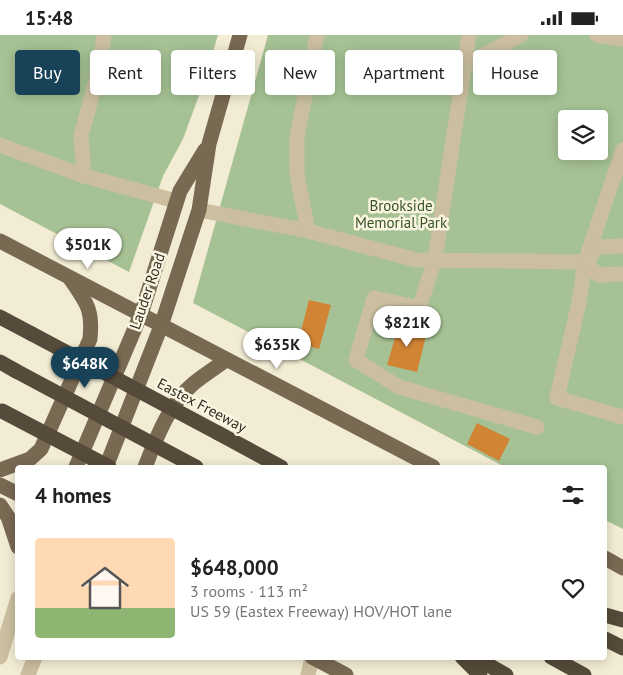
<!DOCTYPE html>
<meta charset="utf-8">
<style>
:root{--surface:#fff;--page:#f2f2f2;--text:#222;--muted:#767676;--line:#e0e0e0;--accent:#174258}
body{margin:0;font-family:"PT Sans",sans-serif;background:var(--page);color:var(--text);height:100vh;display:flex;flex-direction:column;font-size:19px;white-space:nowrap}
*{box-sizing:border-box;margin:0}
p{font-size:16px;color:var(--muted)}
.icon{flex:none;width:28px;height:28px;fill:none;stroke:currentColor;stroke-width:2;stroke-linecap:round;stroke-linejoin:round}
.map{position:relative;flex:1;overflow:hidden}
.panel{position:absolute;left:15px;top:430px;width:592px;height:195px;display:flex;flex-direction:column;background:var(--surface);border-radius:5px;box-shadow:0 2px 12px #0003}
.panel>*{flex:none}
.top-card{position:absolute;left:15px;top:15px;width:594px;height:45px;display:flex;gap:10px}
.controls{position:absolute;left:558px;top:75px;display:grid;gap:10px}
.controls a{display:grid;place-items:center;width:50px;height:50px;border-radius:5px;background:var(--surface);box-shadow:0 2px 12px #0003;font-size:25px}
.price{position:absolute;translate:-50% -42px;padding:0 11px;border-radius:18px;background:#fff;color:#222;font-size:16px;line-height:32px;filter:drop-shadow(0 1px 2px #0008)}
.price::after{content:'';position:absolute;left:50%;top:30px;width:15px;height:11px;margin-left:-8px;background:inherit;clip-path:polygon(0 0,100% 0,50% 100%)}
.price.current{background:var(--accent);color:#fff}
ul{padding:0;list-style:none}
li{display:flex;align-items:center;gap:15px;height:125px;padding:0 20px}
li+li{border-top:1px solid var(--line)}
li span{display:grid;place-items:center;flex:none;width:140px;height:100px;border-radius:5px;color:#555}
li>.icon{margin-inline-start:auto}
span .icon{width:60px;height:60px;fill:#fffc;stroke-width:1}
li b{font-size:21px}
h2{display:flex;justify-content:space-between;align-items:center;height:60px;padding:0 20px;font-size:21px}
.pill{padding:0 18px;border-radius:5px;background:var(--surface);box-shadow:0 2px 12px #0003;font-size:18px;line-height:45px}
.pill.current{background:var(--accent);color:#fff}
.status{display:flex;justify-content:space-between;align-items:center;height:35px;padding:0 25px;background:var(--surface);direction:ltr}
.status svg{height:14px;fill:currentColor}
.map>svg:first-child{display:block}
</style>
<div class="status"><b>15:48</b><svg viewBox="0 0 49 12"><path d="M0 12V9h3v3zM5 12V6h3v6zM10 12V3h3v9zM15 12V0h3v12zM26 1h20v11H26zM47 4h2v5h-2z"/></svg></div>
<div class="map">
<svg width="623" height="640" viewBox="0 0 623 640">
<rect width="100%" height="100%" fill="#f3ecd4"/>
<g fill="#a6c294" fill-rule="evenodd">
<polygon points="0,0 218,0 204,47 183,104 163,141 129,237 0,169"/>
<path d="M 268,0 L 623,0 L 623,494 L 605,485 L 605,432 L 505,432 L 193,268 ZM 566,84 L 599,84 L 599,116 L 566,116 Z"/>
</g>
<g fill="#d18434">
<polygon points="309,265 331,270 319,314 298,308"/>
<polygon points="399,289 427,297 417,337 387,330"/>
<polygon points="477,388 510,404 499,426 467,409"/>
</g>
<g fill="none" stroke-linecap="round" stroke-linejoin="round">
<g stroke="#cbbfa0" stroke-width="15">
<polyline points="469,0 435,224 419,273 374,263 356,325 399,352 537,392"/>
<polyline points="597,0 623,4"/>
<polyline points="464,31 521,0"/>
<polyline points="0,110 84,141 176,166"/>
<polyline points="623,115 585,227 579,267 557,363 623,382"/>
<polyline points="84,141 81,101 101,27 104,0"/>
<polyline points="199,175 308,196 416,225 585,227 598,240 623,239"/>
<polyline points="308,196 297,139 297,101 317,0"/>
<polyline points="588,224 598,212 623,211"/>
<polyline points="0,622 18,563"/>
<polyline points="28,640 35,622"/>
<polyline points="308,640 312,623"/>
</g>
<g stroke="#786953" stroke-width="15">
<polyline points="0,206 433,432"/>
<polyline points="76,432 141,279 180,156 205,115"/>
<polyline points="106,432 161,291 199,175 209,109 240,0"/>
<path d="M 145,432 C 157,402 168,370 194,348 C 204,340 215,333 226,325"/>
<path d="M 0,435 L 30,424 L 41,414 L 90,304 C 93,275 87,268 71,245"/>
<polyline points="0,450 18,459"/>
<polyline points="0,470 8,482 18,512"/>
<polyline points="605,523 623,533"/>
<polyline points="312,622 346,640"/>
</g>
<g stroke="#564a3a" stroke-width="15">
<polyline points="0,282 32,299"/>
<polyline points="0,327 16,336"/>
<polyline points="218,398 281,432"/>
<polyline points="605,580 623,585"/>
<polyline points="605,604 623,613"/>
<polyline points="462,622 480,640"/>
<polyline points="474,622 506,640"/>
<polyline points="551,622 584,640"/>
</g>
<g stroke="#564a3a" stroke-width="15">
<polyline points="32,299 218,398"/>
<polyline points="16,336 196,432"/>
<polyline points="2,376 109,432"/>
</g>
</g>
<g text-anchor="middle" dominant-baseline="central" stroke-width="5" stroke-linejoin="round" paint-order="stroke">
<g font-size="15" fill="#375426" stroke="#faf5e1">
<text x="401" y="170">Brookside<tspan x="401" dy="17">Memorial Park</tspan></text>
</g>
<g font-size="15" fill="#342d24" stroke="#faf5e1">
<text transform="translate(147 256) rotate(-71)">Lauder Road</text>
<text transform="translate(202 370) rotate(28)">Eastex Freeway</text>
</g>
</g>
</svg>
<div class="controls">
<a><svg class="icon" aria-label="layers" viewBox="0 0 24 24"><path d="M12 4l9 5-9 5-9-5zM3 14l9 5 9-5"/></svg></a>
</div>
<b class="price" style="left:88px;top:235px">$501K</b>
<b class="price" style="left:407px;top:313px">$821K</b>
<b class="price" style="left:277px;top:335px">$635K</b>
<b class="price current" style="left:85px;top:354px">$648K</b>
<div class="top-card">
<a class="pill current">Buy</a>
<a class="pill">Rent</a>
<a class="pill">Filters</a>
<a class="pill">New</a>
<a class="pill">Apartment</a>
<a class="pill">House</a>
</div>
<section class="panel">
<h2>4 homes<svg class="icon" aria-label="filters" viewBox="0 0 24 24"><path d="M4 7h16M4 17h16"/><circle cx="9" cy="7" r="2"/><circle cx="15" cy="17" r="2"/></svg></h2>
<ul>
<li><span style="background:linear-gradient(#ffd9b3 70%,#8fb573 0)"><svg class="icon" aria-label="home" viewBox="0 0 24 24"><path d="M3 11l9-7 9 7M6 9v11h12V9"/></svg></span><div><b>$648,000</b><p>3 rooms · 113 m²</p><p>US 59 (Eastex Freeway) HOV/HOT lane</p></div><svg class="icon" aria-label="heart" viewBox="0 0 24 24"><path d="M12 20l-8-8c-3-5 5-10 8-4 3-6 11-1 8 4z"/></svg></li>
</ul>
</section>
</div>
